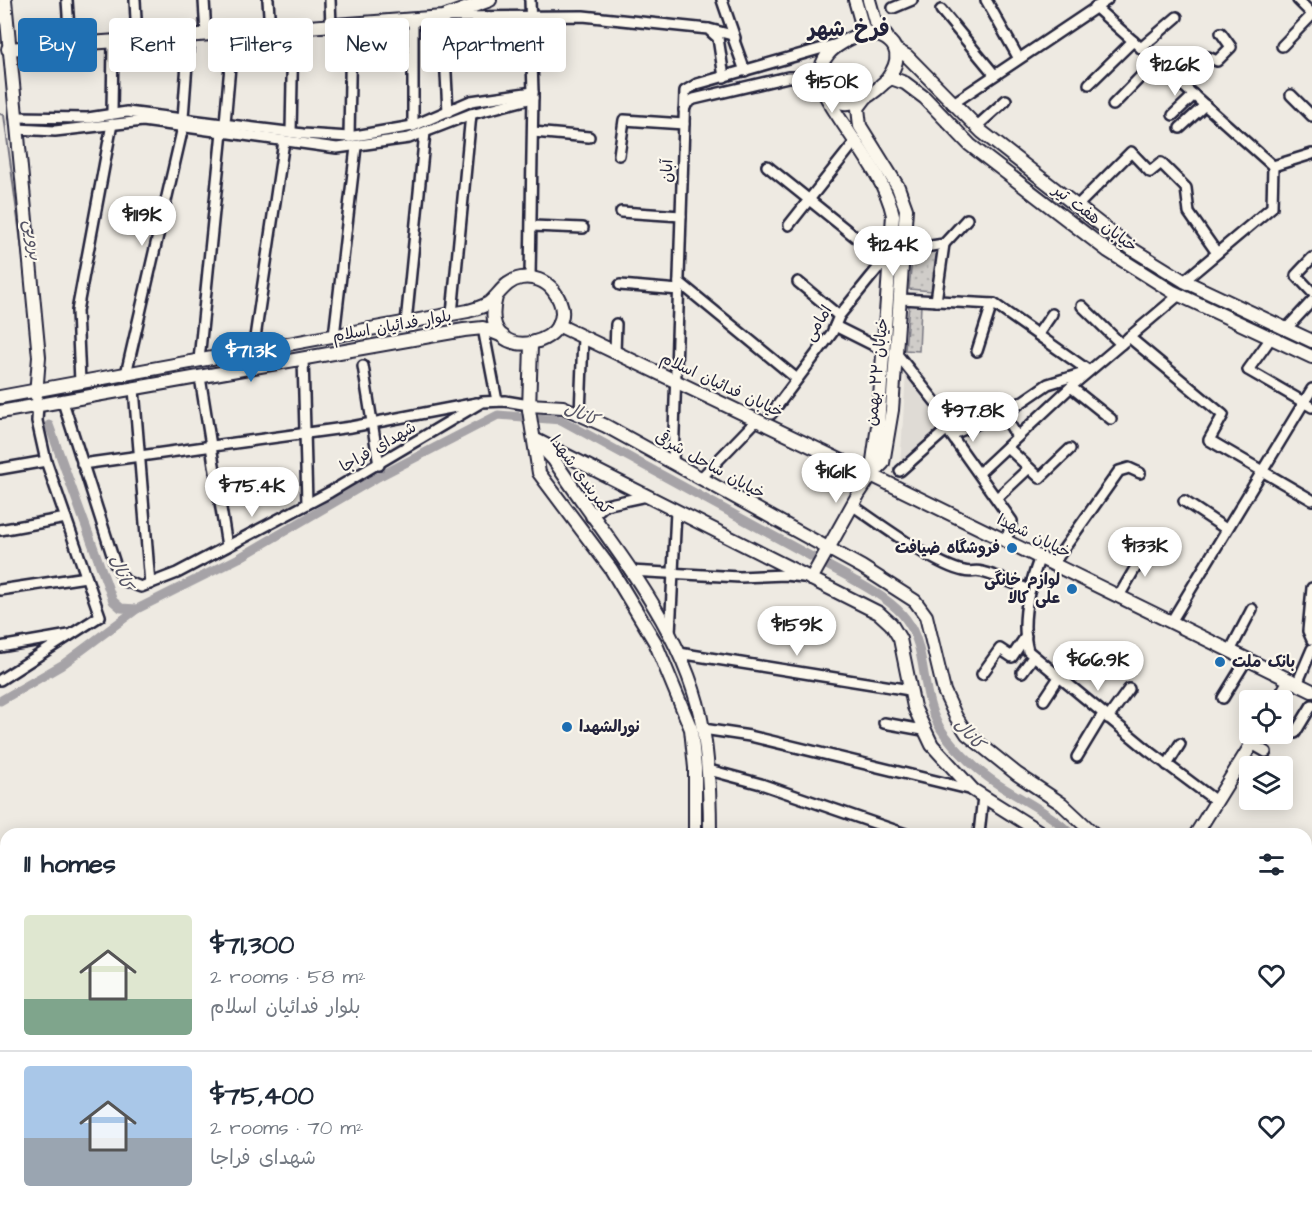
<!DOCTYPE html>
<meta charset="utf-8">
<style>
:root{--surface:#fff;--page:#f2f2f3;--text:#1f2937;--muted:#747a83;--line:#e0e1e3;--accent:#1f6fb2}
body{margin:0;font-family:"Architects Daughter","Playpen Sans Arabic",sans-serif;background:var(--page);color:var(--text);height:100vh;display:flex;flex-direction:column;font-size:22px;white-space:nowrap}
*{box-sizing:border-box;margin:0}
p{font-size:20px;color:var(--muted)}
.icon{flex:none;width:33px;height:33px;fill:none;stroke:currentColor;stroke-width:2;stroke-linecap:round;stroke-linejoin:round}
.map{position:relative;flex:1;overflow:hidden}
.drawer{position:absolute;left:0px;top:828px;width:1312px;height:386px;display:flex;flex-direction:column;background:var(--surface);border-radius:18px 18px 0 0;box-shadow:0 3px 15px #0003}
.drawer>*{flex:none}
.banner{position:absolute;left:18px;top:18px;width:600px;height:54px;display:flex;gap:12px}
.buttons{position:absolute;left:1239px;top:690px;display:grid;gap:12px}
.buttons a{display:grid;place-items:center;width:54px;height:54px;border-radius:6px;background:var(--surface);box-shadow:0 3px 15px #0003;font-size:30px}
.price{position:absolute;translate:-50% -51px;padding:0 14px;border-radius:21px;background:#fff;color:#222;font-size:20px;line-height:39px;filter:drop-shadow(0 2px 3px #0008)}
.price::after{content:'';position:absolute;left:50%;top:36px;width:18px;height:14px;margin-left:-9px;background:inherit;clip-path:polygon(0 0,100% 0,50% 100%)}
.price.on{background:var(--accent);color:#fff}
ul{padding:0;list-style:none}
li{display:flex;align-items:center;gap:18px;height:150px;padding:0 24px}
li+li{border-top:2px solid var(--line)}
li span{display:grid;place-items:center;flex:none;width:168px;height:120px;border-radius:6px;color:#555}
li>.icon{margin-inline-start:auto}
span .icon{width:72px;height:72px;fill:#fffc;stroke-width:1}
li b{font-size:26px}
h2{display:flex;justify-content:space-between;align-items:center;height:72px;padding:0 24px;font-size:26px}
.chip{padding:0 21px;border-radius:6px;background:var(--surface);box-shadow:0 3px 15px #0003;font-size:21px;line-height:54px}
.chip.on{background:var(--accent);color:#fff}
.map>svg:first-child{display:block}
</style>
<div class="map">
<svg width="1312" height="1213" viewBox="0 0 1312 1213">
<defs>
<pattern id="park-dots" width="8" height="8" patternUnits="userSpaceOnUse" patternTransform="scale(1.5)"><rect width="8" height="8" fill="#d0cdc9"/><path d="M2 2h.1M6 6h.1" fill="none" stroke="#b2b0ae" stroke-width="1.8" stroke-linecap="round"/></pattern>
</defs>
<rect width="100%" height="100%" fill="#eeeae2"/>
<filter id="ink" filterUnits="userSpaceOnUse"><feTurbulence type="fractalNoise" baseFrequency=".0167" numOctaves="2"/><feDisplacementMap in="SourceGraphic" scale="12" xChannelSelector="R" yChannelSelector="G"/><feConvolveMatrix kernelMatrix="1 2 1 2 8 2 1 2 1" color-interpolation-filters="sRGB"/></filter>
<g filter="url(#ink)">
<polygon fill="#dfdbd5" points="906,373 949,424 900,467"/>
<g fill="url(#park-dots)" stroke="#797882" stroke-width="1.5">
<polygon points="939,249 932,291 909,289 913,250"/>
<polygon points="909,304 921,305 919,351 905,350"/>
<polygon points="953,1208 1008,1208 1001,1213 958,1213"/>
</g>
<g fill="none" stroke-linecap="round" stroke-linejoin="round">
<polyline stroke="#716f7c" stroke-width="2" points="0,114 4,115 26,280"/>
<g stroke="#a6a3a7" stroke-width="9">
<path d="M 49,425 L 113,601 L 121,608 L 137,609 L 239,558 L 376,478 L 498,415 L 561,420 L 847,576 C 867,588 892,600 906,619 C 930,651 918,701 945,735 C 960,754 979,772 999,785 C 1024,801 1050,813 1071,834"/>
<polyline points="0,701 62,665 137,609"/>
</g>
<defs>
<g id="street">
<polyline points="67,0 70,44"/>
<polyline points="135,0 137,39"/>
<polyline points="204,0 206,35"/>
<polyline points="268,0 270,30"/>
<polyline points="330,0 331,26"/>
<polyline points="530,0 533,92 530,277"/>
<polyline points="722,0 735,38"/>
<polyline points="986,0 1018,57"/>
<polyline points="1298,0 1312,14"/>
<polyline points="1095,7 1273,166"/>
<polyline points="893,8 912,0"/>
<polyline points="941,10 994,74"/>
<polyline points="413,20 413,126"/>
<polyline points="709,29 732,35 745,71"/>
<polyline points="1282,46 1312,15"/>
<polyline points="1141,48 1177,17"/>
<polyline points="1177,80 1208,57 1217,61 1231,47 1221,33"/>
<polyline points="1089,84 1133,41"/>
<polyline points="1291,95 1312,116"/>
<polyline points="952,104 1107,0"/>
<polyline points="1113,105 1156,61"/>
<polyline points="684,110 687,103 694,99 788,77 802,77 822,89"/>
<polyline points="448,112 443,17 583,16 708,29 718,38 724,77"/>
<polyline points="112,113 113,41"/>
<polyline points="1173,115 1194,95"/>
<polyline points="15,117 88,118 127,112 303,134 349,137 413,126 471,101 533,92"/>
<polyline points="183,118 189,36"/>
<polyline points="225,123 233,32"/>
<polyline points="976,127 1006,100"/>
<polyline points="1180,128 1205,105"/>
<polyline points="17,129 55,131 143,121 337,148 409,138 471,114 533,98"/>
<polyline points="291,132 293,28"/>
<polyline points="533,132 589,137"/>
<polyline points="349,137 351,25"/>
<polyline points="619,155 624,120 684,124"/>
<polyline points="767,166 889,264 878,268 839,316 832,333 771,414"/>
<polyline points="1273,166 1312,154"/>
<polyline points="1077,206 1131,152 1150,172 1161,163 1186,188 1189,213 1217,253"/>
<polyline points="621,212 681,216"/>
<polyline points="789,225 854,143"/>
<polyline points="532,226 583,228"/>
<polyline points="905,250 944,244 967,219"/>
<polyline points="1312,258 1296,275 1312,292"/>
<polyline points="1184,281 1272,207 1273,166"/>
<polyline points="679,282 797,379"/>
<polyline points="798,282 839,316"/>
<polyline points="620,285 679,290"/>
<polyline points="901,299 994,304 1089,371"/>
<polyline points="936,301 944,244"/>
<polyline points="1082,306 1121,344"/>
<polyline points="452,314 471,114"/>
<polyline points="406,323 425,132"/>
<polyline points="835,326 883,350"/>
<polyline points="483,328 497,401"/>
<polyline points="1286,329 1312,301"/>
<polyline points="1038,334 1052,314"/>
<polyline points="334,336 356,147"/>
<polyline points="1129,337 1223,415 1209,440 1312,500"/>
<polyline points="1271,338 1248,370 1312,407"/>
<polyline points="253,351 284,141"/>
<polyline points="977,351 992,304"/>
<polyline points="615,352 616,324"/>
<polyline points="897,354 953,424 951,435 1012,521 1006,541"/>
<polyline points="303,358 307,504"/>
<polyline points="199,360 222,132"/>
<polyline points="363,366 379,465"/>
<polyline points="126,374 183,127"/>
<polyline points="200,377 227,546"/>
<polyline points="80,382 77,311 112,124"/>
<polyline points="1071,387 1111,419"/>
<polyline points="134,389 150,584"/>
<polyline points="63,402 115,564 125,581 141,587 177,573 330,492 482,402 505,401 529,405"/>
<polyline points="1003,412 1017,437"/>
<polyline points="580,414 583,337"/>
<polyline points="951,435 1013,408 1048,384 1084,373"/>
<polyline points="1007,447 1040,478 1070,449"/>
<polyline points="673,463 685,91 697,84 837,44"/>
<polyline points="82,464 351,427 477,403"/>
<polyline points="0,469 46,461"/>
<polyline points="900,471 953,424"/>
<polyline points="979,473 1074,384 1179,295"/>
<polyline points="701,478 757,420"/>
<polyline points="997,498 1029,468"/>
<polyline points="1184,501 1226,529"/>
<path d="M 852,505 C 877,522 936,566 964,571 C 970,573 976,570 982,572 C 999,576 1014,584 1030,590"/>
<polyline points="591,517 605,505 647,496"/>
<polyline points="0,530 66,518"/>
<path d="M 1040,557 C 1029,586 1020,621 1028,651 L 1149,751 L 1216,801"/>
<polyline points="1053,564 1119,471 1129,468 1140,473"/>
<polyline points="630,571 740,577 785,575 803,577"/>
<polyline points="1312,588 1308,631 1312,640"/>
<polyline points="0,590 86,577"/>
<polyline points="1119,596 1148,546"/>
<polyline points="1171,622 1312,389"/>
<polyline points="670,633 676,511"/>
<polyline points="0,647 69,635"/>
<polyline points="1230,651 1252,609"/>
<polyline points="679,653 910,690"/>
<polyline points="1022,672 1033,657"/>
<polyline points="982,674 1000,649 1012,657 1026,636"/>
<polyline points="0,680 100,616 46,461 37,421 38,405"/>
<polyline points="1297,684 1312,649"/>
<polyline points="1223,698 1247,659"/>
<polyline points="1044,700 1075,653"/>
<polyline points="1108,718 1129,689"/>
<polyline points="884,723 923,730"/>
<polyline points="703,729 750,736 973,790"/>
<polyline points="1295,733 1312,705"/>
<polyline points="1252,744 1266,752"/>
<polyline points="1077,757 1103,714"/>
<polyline points="1241,761 1252,766"/>
<polyline points="1167,765 1180,744"/>
<polyline points="709,770 761,784 906,834"/>
<polyline points="979,834 983,796"/>
<polyline points="1306,1111 1312,1114"/>
<polyline points="0,1142 6,1128"/>
<polyline points="1306,1180 1312,1187"/>
<polyline points="31,1213 33,1208"/>
<polyline points="482,1213 484,1208"/>
<polyline points="1014,1213 1020,1208"/>
<polyline points="1266,1213 1267,1208"/>
</g>
<g id="secondary">
<polyline points="5,0 39,357 36,395"/>
<polyline points="855,0 864,32"/>
<polyline points="869,0 875,21 887,37"/>
<path d="M 864,32 C 933,41 875,107 844,103 C 819,99 813,71 829,53 C 838,43 853,37 864,32 Z"/>
<polyline points="8,49 443,17 490,0"/>
<polyline points="896,50 907,56 982,132 1132,249 1184,281 1312,341"/>
<polyline points="881,85 891,78 905,83 925,98 970,145 1108,251 1173,292 1312,357"/>
<path d="M 822,89 C 842,129 884,172 893,215 L 878,425 L 871,475"/>
<polyline points="558,325 863,471 1312,691"/>
<polyline points="531,345 529,410 539,473 611,569 655,642 691,729 695,768 695,834"/>
<path d="M 0,397 L 468,311 C 475,309 483,307 489,303 C 500,294 505,281 521,278 C 533,276 546,281 553,290 C 595,344 475,374 496,297"/>
<polyline points="529,405 563,407 606,426 862,567 915,601 926,616 944,691 956,717 967,734 1017,774 1062,804 1094,834"/>
<polyline points="0,412 464,330 483,328 503,336"/>
<polyline points="534,439 879,613 891,624 900,639 914,707 932,745 973,790 1043,834"/>
<path d="M 539,444 L 554,460 C 609,544 686,628 703,729 C 709,764 710,799 710,834"/>
<polyline points="811,579 858,495 871,475 883,463 892,410 906,209 898,187 860,126 858,108 870,92"/>
<polyline points="1278,700 1290,680"/>
<polyline points="1196,834 1258,734"/>
<polyline points="0,858 6,859"/>
<polyline points="0,877 6,879"/>
<polyline points="1306,967 1312,955"/>
<polyline points="1306,996 1312,996"/>
<polyline points="1088,1208 1093,1213"/>
<polyline points="1106,1208 1111,1213"/>
<polyline points="1193,1213 1197,1208"/>
</g>
</defs>
<use href="#street" stroke="#22223b" stroke-width="14"/>
<use href="#secondary" stroke="#22223b" stroke-width="16"/>
<use href="#street" stroke="#fbf7ec" stroke-width="9"/>
<use href="#secondary" stroke="#fbf7ec" stroke-width="12"/>
</g>
</g>
<g fill="#1f6fb2" stroke="#fbf7ec" stroke-width="2">
<circle cx="1012" cy="548" r="6"/>
<circle cx="1072" cy="589" r="6"/>
<circle cx="1220" cy="662" r="6"/>
<circle cx="567" cy="727" r="6"/>
</g>
<g text-anchor="middle" dominant-baseline="central" stroke-width="4.5" stroke-linejoin="round" paint-order="stroke">
<g font-size="16" fill="#22223b" stroke="#fbf7ec">
<text transform="translate(667 171) rotate(-88)">آبان</text>
<text transform="translate(1095 218) rotate(37)">خیابان هفت تیر</text>
<text transform="translate(818 323) rotate(-58)">امامی</text>
<text transform="translate(392 326) rotate(-10)">بلوار فدائیان اسلام</text>
<text transform="translate(877 372) rotate(-84)">خیابان ۲۲ بهمن</text>
<text transform="translate(722 385) rotate(25)">خیابان فدائیان اسلام</text>
<text transform="translate(378 447) rotate(-30)">شهدای فراجا</text>
<text transform="translate(710 465) rotate(29)">خیابان ساحل شرقی</text>
<text transform="translate(581 475) rotate(54)">کمربندی شهدا</text>
<text transform="translate(1034 536) rotate(26)">خیابان شهدا</text>
</g>
<g font-size="16" font-weight="bold" fill="#22223b" stroke="#fbf7ec" text-anchor="end">
<text x="1000" y="548">فروشگاه ضیافت</text>
<text x="1060" y="580">لوازم خانگی<tspan x="1060" dy="18">علی کالا</tspan></text>
<text x="1232" y="662" text-anchor="start">بانک ملت</text>
<text x="579" y="727" text-anchor="start">نورالشهدا</text>
</g>
<g font-size="18" font-style="italic" fill="#575666" stroke="#fbf7ec">
<text transform="translate(33 240) rotate(83)">برویی</text>
<text transform="translate(581 414) rotate(24)">کانال</text>
<text transform="translate(121 572) rotate(69)">کانال</text>
<text transform="translate(969 734) rotate(48)">کانال</text>
</g>
<g font-size="22" font-weight="bold" fill="#22223b" stroke="#fbf7ec">
<text x="849" y="29">فرخ شهر</text>
</g>
</g>
</svg>
<div class="buttons">
<a><svg class="icon" aria-label="locate" viewBox="0 0 24 24"><circle cx="12" cy="12" r="6"/><path d="M12 2v4M12 18v4M2 12h4M18 12h4"/></svg></a>
<a><svg class="icon" aria-label="layers" viewBox="0 0 24 24"><path d="M12 4l9 5-9 5-9-5zM3 14l9 5 9-5"/></svg></a>
</div>
<b class="price" style="left:1175px;top:97px">$126K</b>
<b class="price" style="left:832px;top:114px">$150K</b>
<b class="price" style="left:142px;top:247px">$119K</b>
<b class="price" style="left:893px;top:277px">$124K</b>
<b class="price on" style="left:251px;top:383px">$71.3K</b>
<b class="price" style="left:973px;top:443px">$97.8K</b>
<b class="price" style="left:836px;top:504px">$161K</b>
<b class="price" style="left:252px;top:518px">$75.4K</b>
<b class="price" style="left:1145px;top:578px">$133K</b>
<b class="price" style="left:797px;top:657px">$159K</b>
<b class="price" style="left:1098px;top:692px">$66.9K</b>
<div class="banner">
<a class="chip on">Buy</a>
<a class="chip">Rent</a>
<a class="chip">Filters</a>
<a class="chip">New</a>
<a class="chip">Apartment</a>
</div>
<section class="drawer">
<h2>11 homes<svg class="icon" aria-label="filters" viewBox="0 0 24 24"><path d="M4 7h16M4 17h16"/><circle cx="9" cy="7" r="2"/><circle cx="15" cy="17" r="2"/></svg></h2>
<ul>
<li><span style="background:linear-gradient(#dfe7d0 70%,#7fa58c 0)"><svg class="icon" aria-label="home" viewBox="0 0 24 24"><path d="M3 11l9-7 9 7M6 9v11h12V9"/></svg></span><div><b>$71,300</b><p>2 rooms · 58 m²</p><p>بلوار فدائیان اسلام</p></div><svg class="icon" aria-label="heart" viewBox="0 0 24 24"><path d="M12 20l-8-8c-3-5 5-10 8-4 3-6 11-1 8 4z"/></svg></li>
<li><span style="background:linear-gradient(#a9c7e8 60%,#9aa5b1 0)"><svg class="icon" aria-label="home" viewBox="0 0 24 24"><path d="M3 11l9-7 9 7M6 9v11h12V9"/></svg></span><div><b>$75,400</b><p>2 rooms · 70 m²</p><p>شهدای فراجا</p></div><svg class="icon" aria-label="heart" viewBox="0 0 24 24"><path d="M12 20l-8-8c-3-5 5-10 8-4 3-6 11-1 8 4z"/></svg></li>
</ul>
</section>
</div>
